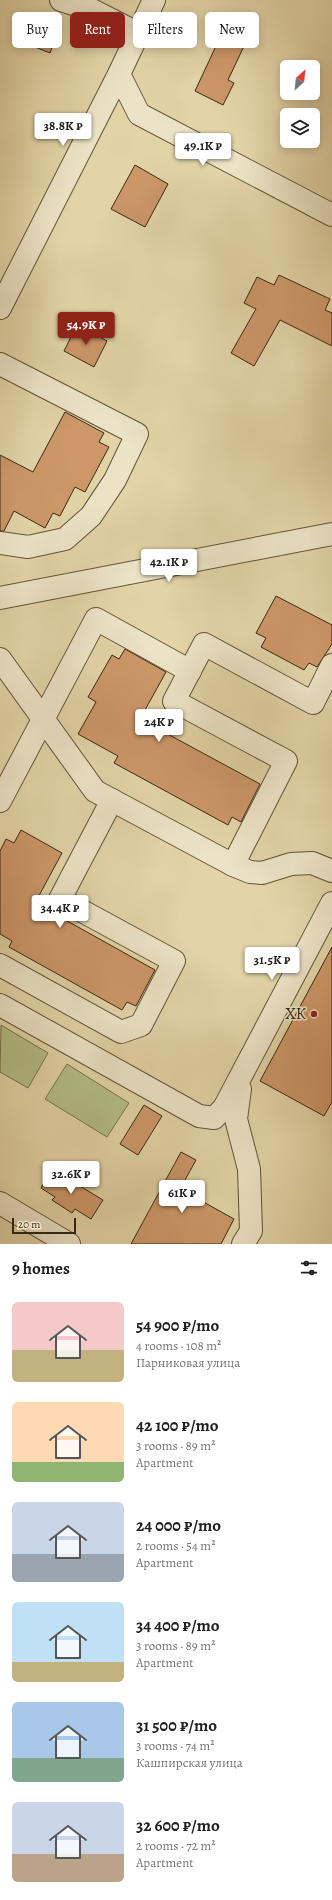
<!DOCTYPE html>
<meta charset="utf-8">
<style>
:root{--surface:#fff;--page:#f6f6f6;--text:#202124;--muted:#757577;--accent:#8f2418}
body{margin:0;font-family:Alegreya,serif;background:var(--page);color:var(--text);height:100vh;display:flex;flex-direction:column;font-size:15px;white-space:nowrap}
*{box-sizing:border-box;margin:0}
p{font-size:13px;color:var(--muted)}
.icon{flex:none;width:22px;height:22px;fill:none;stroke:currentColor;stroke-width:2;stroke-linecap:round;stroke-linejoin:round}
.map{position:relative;height:1244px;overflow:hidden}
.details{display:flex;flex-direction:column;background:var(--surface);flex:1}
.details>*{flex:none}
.top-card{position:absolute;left:12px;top:12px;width:308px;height:36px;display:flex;gap:8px}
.needle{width:26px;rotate:27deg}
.tools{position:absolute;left:280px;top:60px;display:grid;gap:8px}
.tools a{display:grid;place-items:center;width:40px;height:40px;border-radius:6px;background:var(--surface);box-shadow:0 2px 10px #0003;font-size:20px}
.scale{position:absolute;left:12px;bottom:10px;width:64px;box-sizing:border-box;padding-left:4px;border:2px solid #382915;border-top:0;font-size:11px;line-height:14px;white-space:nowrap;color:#382915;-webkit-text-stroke:3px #ece3c6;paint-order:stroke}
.price{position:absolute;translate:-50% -34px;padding:0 9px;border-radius:4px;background:#fff;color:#222;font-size:13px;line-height:26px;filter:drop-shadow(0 1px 2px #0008)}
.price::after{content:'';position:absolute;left:50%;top:24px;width:12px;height:9px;margin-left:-6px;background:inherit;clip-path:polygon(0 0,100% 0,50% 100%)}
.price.active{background:var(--accent);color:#fff}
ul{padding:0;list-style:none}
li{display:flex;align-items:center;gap:12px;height:100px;padding:0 12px}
li span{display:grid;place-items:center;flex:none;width:112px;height:80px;border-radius:6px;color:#555}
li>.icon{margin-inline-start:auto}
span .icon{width:48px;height:48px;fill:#fffc;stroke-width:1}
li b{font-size:17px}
h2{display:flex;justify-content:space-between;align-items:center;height:48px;padding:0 12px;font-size:17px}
.tag{padding:0 14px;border-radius:6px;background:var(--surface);box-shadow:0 2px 10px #0003;font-size:14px;line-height:36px}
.tag.active{background:var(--accent);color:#fff}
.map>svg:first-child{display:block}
</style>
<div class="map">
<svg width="332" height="1244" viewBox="0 0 332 1244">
<rect width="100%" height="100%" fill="#e2d4a7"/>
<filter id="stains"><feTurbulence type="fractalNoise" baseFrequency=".005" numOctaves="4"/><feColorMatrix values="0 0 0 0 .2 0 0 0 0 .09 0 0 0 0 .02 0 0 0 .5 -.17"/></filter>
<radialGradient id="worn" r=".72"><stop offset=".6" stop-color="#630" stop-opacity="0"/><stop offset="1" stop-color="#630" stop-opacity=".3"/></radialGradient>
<g fill="#b3bd87" stroke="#76734e">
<polygon points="1,1025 48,1053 28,1088 0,1072"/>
<polygon points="67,1064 129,1103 107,1137 45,1099"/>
</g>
<g fill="#cd9768" stroke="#382915">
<polygon points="38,24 58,32 50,53 30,45"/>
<polygon points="223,31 246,42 228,80 234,83 223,105 195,91"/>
<polygon points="135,165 168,184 145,227 111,209"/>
<polygon points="279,275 330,299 325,310 332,313 332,346 280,320 254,366 231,353 256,309 244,303 257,277 274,285"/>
<polygon points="77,325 107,341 94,367 64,351"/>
<polygon points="65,412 104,433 99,442 109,447 85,492 75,487 60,516 53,513 45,528 14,511 4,531 0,531 0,455 33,472"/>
<polygon points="276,596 332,625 332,644 317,667 309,663 304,670 261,647 266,638 256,633"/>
<polygon points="125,649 166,672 140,719 260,784 241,822 232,817 228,825 114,763 118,756 78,734 96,702 88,697 112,655 119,659"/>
<polygon points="21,830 62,853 35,903 155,970 136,1006 127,1002 122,1010 9,947 12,941 0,934 0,851 6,839 14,843"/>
<polygon points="332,947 332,1102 324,1116 260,1081"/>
<polygon points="144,1105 162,1116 138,1155 120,1144"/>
<polygon points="181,1152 196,1160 180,1189 234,1219 221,1244 131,1244"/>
<polygon points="52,1169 103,1200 91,1219 75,1209 72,1213 52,1200 55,1197 41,1188"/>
</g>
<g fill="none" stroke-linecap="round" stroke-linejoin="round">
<defs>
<g id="minor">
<polyline points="61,0 92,10 137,33"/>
<polyline points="119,74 139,114 332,215"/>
<polyline points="0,308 119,74 154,0"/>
<polyline points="0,364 137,434 115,480 91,516 65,539 28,547 0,543"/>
<polyline points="0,598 332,534"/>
<polyline points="0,659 95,791 233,865 286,761 174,701 204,644 313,703 332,665"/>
<polyline points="0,801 96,619 190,671"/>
<polyline points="233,865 250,872 262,873 291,864 312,863 332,871"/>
<polyline points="0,965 121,1032 141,1025 174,961 60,899 112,800"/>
<polyline points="0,1005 199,1116 214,1118 224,1108 332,903"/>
<polyline points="240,1089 236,1119 249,1169 251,1231 243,1244"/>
<polyline points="0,1203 69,1244"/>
</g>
</defs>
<use href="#minor" stroke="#62543a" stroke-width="24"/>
<use href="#minor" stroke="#ece3c6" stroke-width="22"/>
</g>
<circle fill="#8f2418" stroke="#ece3c6" stroke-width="1.5" cx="314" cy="1014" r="4"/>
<g text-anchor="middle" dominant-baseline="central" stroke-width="3" stroke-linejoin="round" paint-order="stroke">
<g font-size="16" fill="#382915" stroke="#ece3c6" text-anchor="end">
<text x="306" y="1014">ХК</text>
</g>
</g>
<rect width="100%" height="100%" filter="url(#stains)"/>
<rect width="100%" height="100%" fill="url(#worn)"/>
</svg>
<div class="tools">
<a><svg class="needle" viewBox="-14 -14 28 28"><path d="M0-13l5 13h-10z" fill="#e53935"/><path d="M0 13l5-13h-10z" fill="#757577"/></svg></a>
<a><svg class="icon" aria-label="layers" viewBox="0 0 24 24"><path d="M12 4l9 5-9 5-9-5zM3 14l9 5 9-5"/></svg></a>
</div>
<div class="scale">20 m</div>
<b class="price" style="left:63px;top:147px">38.8K ₽</b>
<b class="price" style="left:203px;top:167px">49.1K ₽</b>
<b class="price active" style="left:86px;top:346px">54.9K ₽</b>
<b class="price" style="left:169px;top:583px">42.1K ₽</b>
<b class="price" style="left:159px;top:743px">24K ₽</b>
<b class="price" style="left:60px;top:929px">34.4K ₽</b>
<b class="price" style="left:272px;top:981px">31.5K ₽</b>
<b class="price" style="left:71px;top:1195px">32.6K ₽</b>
<b class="price" style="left:182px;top:1214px">61K ₽</b>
<div class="top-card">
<a class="tag">Buy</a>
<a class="tag active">Rent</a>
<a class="tag">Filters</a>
<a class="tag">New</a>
</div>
</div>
<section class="details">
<h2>9 homes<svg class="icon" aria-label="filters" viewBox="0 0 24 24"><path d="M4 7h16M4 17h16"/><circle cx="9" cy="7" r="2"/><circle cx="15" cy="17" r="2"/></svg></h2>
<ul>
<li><span style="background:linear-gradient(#f6c9c9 60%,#c2b280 0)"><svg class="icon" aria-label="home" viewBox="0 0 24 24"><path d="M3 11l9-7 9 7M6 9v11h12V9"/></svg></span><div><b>54 900 ₽/mo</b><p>4 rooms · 108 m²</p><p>Парниковая улица</p></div></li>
<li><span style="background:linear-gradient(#ffd9b3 75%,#8fb573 0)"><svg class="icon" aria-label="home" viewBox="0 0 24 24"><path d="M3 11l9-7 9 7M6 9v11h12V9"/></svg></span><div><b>42 100 ₽/mo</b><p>3 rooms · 89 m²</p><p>Apartment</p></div></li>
<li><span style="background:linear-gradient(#c9d6e8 65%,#9aa5b1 0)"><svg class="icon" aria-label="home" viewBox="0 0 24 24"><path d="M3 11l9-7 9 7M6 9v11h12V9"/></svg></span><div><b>24 000 ₽/mo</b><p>2 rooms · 54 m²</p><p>Apartment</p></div></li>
<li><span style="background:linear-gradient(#bfe0f5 75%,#c2b280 0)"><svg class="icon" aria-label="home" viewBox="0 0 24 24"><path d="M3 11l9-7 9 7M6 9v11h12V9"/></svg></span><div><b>34 400 ₽/mo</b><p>3 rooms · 89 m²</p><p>Apartment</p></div></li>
<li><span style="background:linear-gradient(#a9c7e8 70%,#7fa58c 0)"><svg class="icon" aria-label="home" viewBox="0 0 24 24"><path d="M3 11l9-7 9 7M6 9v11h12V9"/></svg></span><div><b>31 500 ₽/mo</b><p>3 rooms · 74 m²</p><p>Кашпирская улица</p></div></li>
<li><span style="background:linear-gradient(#c9d6e8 65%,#b9a48a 0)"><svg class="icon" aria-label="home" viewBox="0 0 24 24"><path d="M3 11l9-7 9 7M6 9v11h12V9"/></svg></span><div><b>32 600 ₽/mo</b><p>2 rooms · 72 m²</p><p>Apartment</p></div></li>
</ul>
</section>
